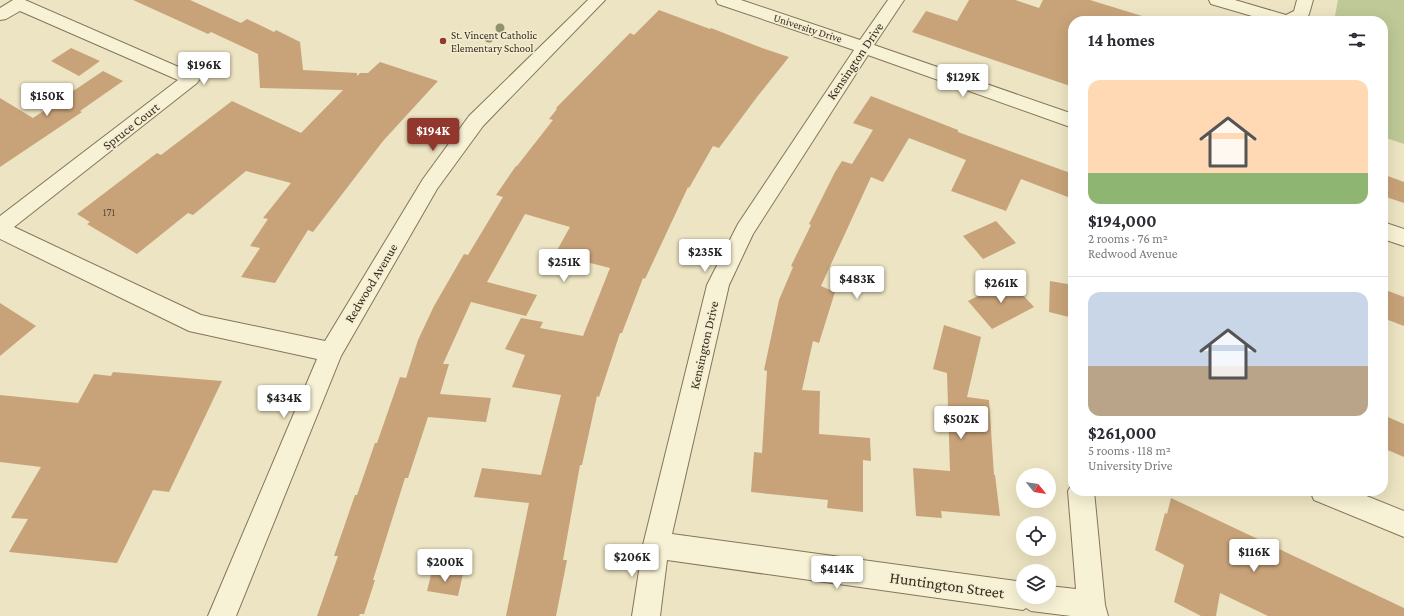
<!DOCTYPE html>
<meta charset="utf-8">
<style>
:root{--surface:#fff;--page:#f2f2f3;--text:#2b2b33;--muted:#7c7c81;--line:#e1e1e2;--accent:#91372d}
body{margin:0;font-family:"Crimson Pro",serif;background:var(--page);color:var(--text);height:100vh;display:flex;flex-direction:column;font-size:15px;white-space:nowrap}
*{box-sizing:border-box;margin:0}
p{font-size:13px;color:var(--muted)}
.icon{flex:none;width:22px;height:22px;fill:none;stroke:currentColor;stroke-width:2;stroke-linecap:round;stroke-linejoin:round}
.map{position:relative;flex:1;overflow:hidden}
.panel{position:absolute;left:1068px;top:16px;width:320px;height:480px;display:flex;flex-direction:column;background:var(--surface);border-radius:16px;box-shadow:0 4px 16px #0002}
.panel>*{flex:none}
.needle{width:26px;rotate:120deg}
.fabs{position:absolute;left:1016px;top:468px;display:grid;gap:8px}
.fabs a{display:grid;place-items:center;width:40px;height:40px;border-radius:50%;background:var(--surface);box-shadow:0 4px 16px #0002;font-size:20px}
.price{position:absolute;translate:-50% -34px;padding:0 9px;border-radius:4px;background:#fff;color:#222;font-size:13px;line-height:26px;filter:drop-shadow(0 1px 2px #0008)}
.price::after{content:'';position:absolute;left:50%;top:24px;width:12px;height:9px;margin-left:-6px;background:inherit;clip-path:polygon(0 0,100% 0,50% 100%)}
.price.active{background:var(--accent);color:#fff}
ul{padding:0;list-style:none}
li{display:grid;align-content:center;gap:8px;height:212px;padding:0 20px}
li+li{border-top:1px solid var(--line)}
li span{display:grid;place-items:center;height:124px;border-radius:12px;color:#555}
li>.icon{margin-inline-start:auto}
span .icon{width:72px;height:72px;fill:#fffc;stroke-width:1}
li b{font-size:17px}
h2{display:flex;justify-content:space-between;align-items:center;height:48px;padding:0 20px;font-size:17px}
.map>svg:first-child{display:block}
</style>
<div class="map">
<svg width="1404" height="616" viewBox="0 0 1404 616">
<rect width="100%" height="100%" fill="#ece4c2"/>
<polygon fill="#bec997" points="1338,0 1404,0 1404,144 1383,137 1383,21 1334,21"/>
<g fill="#c8a379">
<polygon points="133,0 190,0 241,23 247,19 274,32 276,30 300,42 303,70 357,73 357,76 360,73 368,73 380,62 438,81 383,141 313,232 308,230 275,283 241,277 260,248 250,246 268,219 263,218 291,183 246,171 193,215 188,213 137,254 87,224 90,222 77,214 157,153 161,155 232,101 301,133 343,90 260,88 258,54 211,32 208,34"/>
<polygon points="969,0 1015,0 1039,8 1043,0 1090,0 1142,16 1141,21 1073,21 1073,87 912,32 926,11 957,21"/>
<polygon points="659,10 710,29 711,28 762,48 789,57 757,97 719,148 713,146 689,188 688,187 645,279 643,278 622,333 620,333 599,397 597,396 582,465 580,465 563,560 567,560 556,616 506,616 529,503 474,497 482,468 541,475 561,395 512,387 525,355 505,349 521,318 543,322 540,328 583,336 610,268 555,254 570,227 525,214 487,282 537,295 526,316 471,302 443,364 449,364 440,394 491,398 486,422 428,417 408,478 405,478 373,580 375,580 364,614 360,614 359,616 317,616 338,556 334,556 355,495 357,495 375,443 377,443 400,377 406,378 418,340 434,306 464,254 468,255 503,197 496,195 516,166 517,166 553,120 549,119 557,109 556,108 630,33 634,35"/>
<polygon points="71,48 100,61 79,76 51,61"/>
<polygon points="103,71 123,81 80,111 82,112 0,167 0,98 33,118"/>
<polygon points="871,96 958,130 958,132 1073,174 1073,199 1021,179 1006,211 951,191 966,160 909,138 883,182 871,177 821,286 835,292 819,343 813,341 802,390 820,391 819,434 870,438 871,461 863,460 863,512 827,508 828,500 751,492 754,452 762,453 767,371 764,370 779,300 793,267 791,266 811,225 809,224 835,172 842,161 852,164 873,130 853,123"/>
<polygon points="1385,175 1404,182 1404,203 1383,196"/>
<polygon points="996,221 1016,243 983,259 963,236"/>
<polygon points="1009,280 1034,307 992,329 968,301"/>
<polygon points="1050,281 1073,285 1073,318 1049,312"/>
<polygon points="1383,289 1404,297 1404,326 1383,318"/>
<polygon points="0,303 36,326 0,356"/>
<polygon points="944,325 981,337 967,397 989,400 994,475 995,475 1000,516 941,511 942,518 916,516 913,468 950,471 947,373 933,369"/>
<polygon points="113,372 222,381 169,492 153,490 117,563 9,552 28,519 11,518 41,467 0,462 0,395 78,403 94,374 111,376"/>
<polygon points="1383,415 1404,424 1404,457 1383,448"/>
<polygon points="1171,498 1404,608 1404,616 1268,616 1220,593 1216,616 1201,616 1174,602 1184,565 1155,550 1165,513 1167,514"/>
<polygon points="432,571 463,574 458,596 427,591"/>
</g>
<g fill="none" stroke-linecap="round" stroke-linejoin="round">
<defs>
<g id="minor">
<polygon points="13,0 25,0 197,75 200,79 197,83 14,227 201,315 325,341 423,179 469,116 588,0 605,0 483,126 437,189 341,356 236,616 208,616 317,359 189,331 0,239 0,216 178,80 20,11 6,19 0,20 0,8"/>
<polygon points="716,0 741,0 860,40 888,0 904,0 874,45 1073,114 1073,128 868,55 753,234 729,285 672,534 1023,582 1023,597 1049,597 1049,586 1076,589 1068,491 1073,482 1073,491 1094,491 1105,605 1108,616 1071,616 1031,611 1026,608 1023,610 667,560 660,616 632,616 643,545 707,285 738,224 854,50 718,4"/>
<polygon points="1209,0 1235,0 1286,15 1294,11 1297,0 1313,0 1309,14 1307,18 1300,21 1269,21 1211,4"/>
<polygon points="1383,222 1404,229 1404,246 1383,239"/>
<polygon points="1310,491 1354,491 1404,511 1404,537 1314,500"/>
</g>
</defs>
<use href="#minor" stroke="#85755a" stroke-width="2"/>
<use href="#minor" fill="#f7f1d5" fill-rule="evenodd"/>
</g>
<g fill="#8e936c">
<circle cx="500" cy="28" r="4.5"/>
<circle cx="489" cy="38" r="4.5"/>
</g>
<circle fill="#91372d" stroke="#f4edd1" stroke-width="1.5" cx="443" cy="41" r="4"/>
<g text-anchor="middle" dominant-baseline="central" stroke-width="3" stroke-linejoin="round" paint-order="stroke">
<g font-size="11" fill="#352c1e" stroke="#f4edd1">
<text transform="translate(808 28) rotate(18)">University Drive</text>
</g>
<g font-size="11" fill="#352c1e" stroke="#f4edd1" text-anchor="start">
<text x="451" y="35">St. Vincent Catholic<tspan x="451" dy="13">Elementary School</tspan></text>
</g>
<g font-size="11" fill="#5a4a35">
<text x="109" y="212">171</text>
</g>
<g font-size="13" fill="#352c1e" stroke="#f4edd1">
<text transform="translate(855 61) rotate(-56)">Kensington Drive</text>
<text transform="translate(131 126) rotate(-38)">Spruce Court</text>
<text transform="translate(371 283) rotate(-59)">Redwood Avenue</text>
<text transform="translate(704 345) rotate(-77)">Kensington Drive</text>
</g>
<g font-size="16" fill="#352c1e" stroke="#f4edd1">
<text transform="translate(947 585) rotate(8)">Huntington Street</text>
</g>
</g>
</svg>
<div class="fabs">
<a><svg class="needle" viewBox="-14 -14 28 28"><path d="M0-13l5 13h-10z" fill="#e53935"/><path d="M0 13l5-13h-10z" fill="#7c7c81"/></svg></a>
<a><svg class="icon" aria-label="locate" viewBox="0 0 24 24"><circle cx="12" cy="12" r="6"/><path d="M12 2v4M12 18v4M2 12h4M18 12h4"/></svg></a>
<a><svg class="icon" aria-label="layers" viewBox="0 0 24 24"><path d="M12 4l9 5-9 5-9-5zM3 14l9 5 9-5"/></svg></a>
</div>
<b class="price" style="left:204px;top:86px">$196K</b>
<b class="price" style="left:963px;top:98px">$129K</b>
<b class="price" style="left:47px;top:117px">$150K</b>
<b class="price active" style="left:433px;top:152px">$194K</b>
<b class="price" style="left:705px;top:273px">$235K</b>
<b class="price" style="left:564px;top:283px">$251K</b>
<b class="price" style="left:857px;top:300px">$483K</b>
<b class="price" style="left:1001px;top:304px">$261K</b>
<b class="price" style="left:284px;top:419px">$434K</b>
<b class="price" style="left:961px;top:440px">$502K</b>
<b class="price" style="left:1254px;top:573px">$116K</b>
<b class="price" style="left:632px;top:578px">$206K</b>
<b class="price" style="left:445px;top:583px">$200K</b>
<b class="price" style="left:837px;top:590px">$414K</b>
<section class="panel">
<h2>14 homes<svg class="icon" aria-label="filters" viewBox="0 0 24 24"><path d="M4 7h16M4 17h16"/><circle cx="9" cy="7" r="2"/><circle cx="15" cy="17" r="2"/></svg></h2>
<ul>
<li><span style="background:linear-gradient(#ffd9b3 75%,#8fb573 0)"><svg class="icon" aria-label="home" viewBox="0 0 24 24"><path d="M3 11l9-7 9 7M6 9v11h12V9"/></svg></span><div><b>$194,000</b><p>2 rooms · 76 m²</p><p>Redwood Avenue</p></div></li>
<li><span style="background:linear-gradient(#c9d6e8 60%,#b9a48a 0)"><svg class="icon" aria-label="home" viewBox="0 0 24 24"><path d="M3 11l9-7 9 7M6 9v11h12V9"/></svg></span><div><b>$261,000</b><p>5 rooms · 118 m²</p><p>University Drive</p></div></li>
</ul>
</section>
</div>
